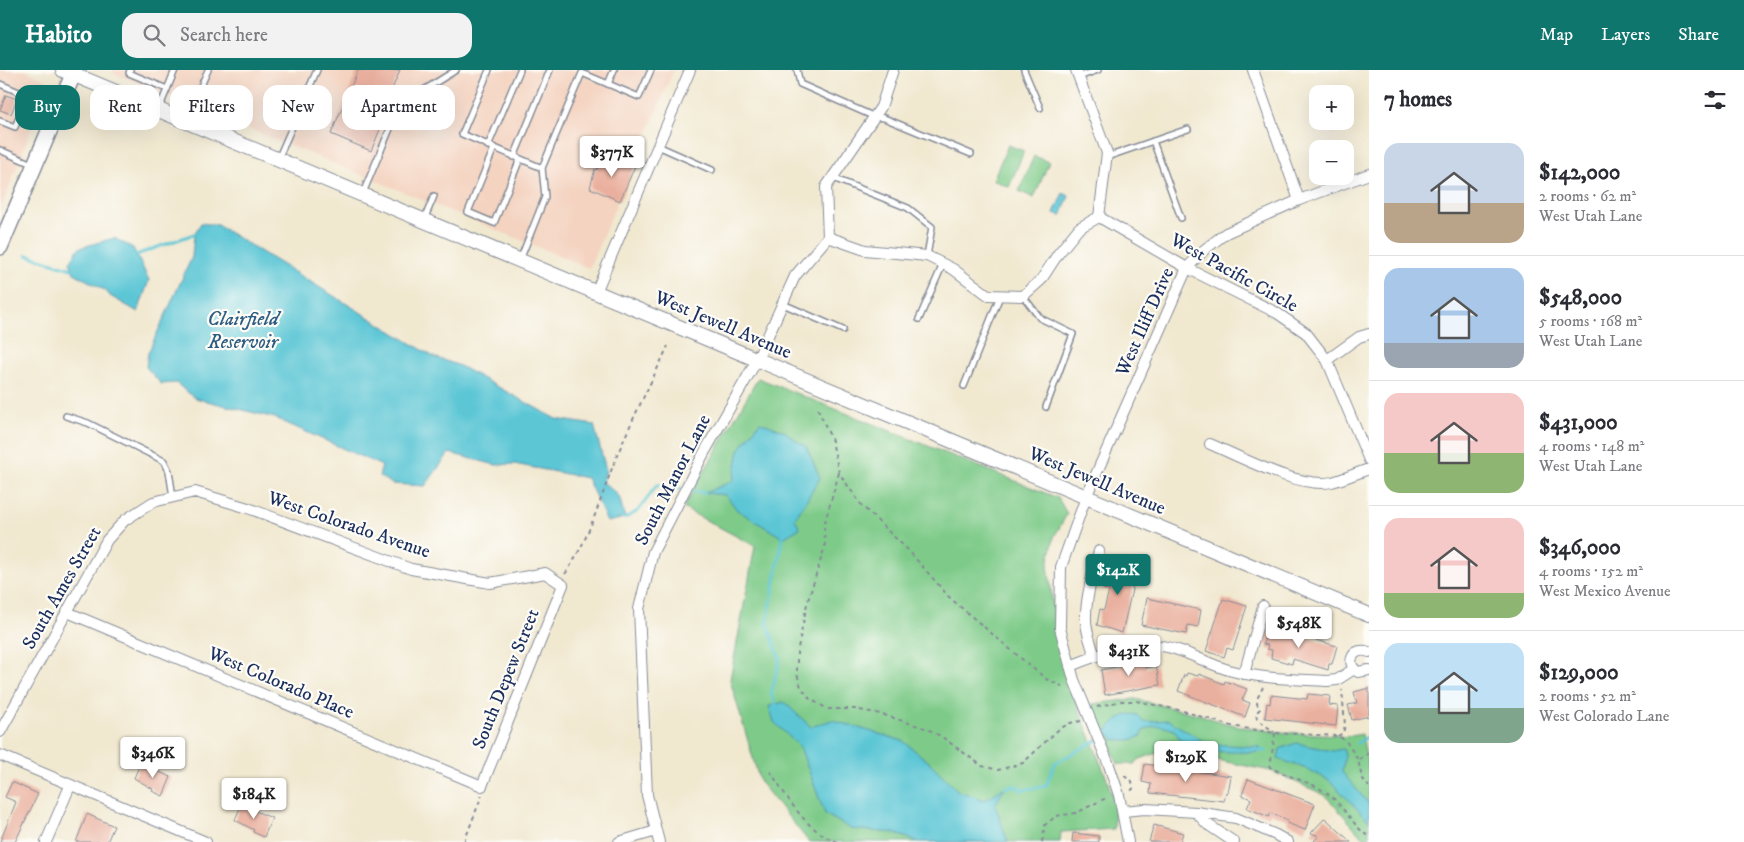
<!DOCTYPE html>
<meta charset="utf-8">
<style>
:root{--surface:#fff;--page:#f2f2f3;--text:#2b2b33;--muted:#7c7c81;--line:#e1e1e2;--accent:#0f766e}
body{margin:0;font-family:"IM FELL DW Pica",serif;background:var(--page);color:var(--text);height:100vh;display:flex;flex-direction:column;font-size:19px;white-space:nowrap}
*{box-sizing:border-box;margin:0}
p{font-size:16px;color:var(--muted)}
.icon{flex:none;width:28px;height:28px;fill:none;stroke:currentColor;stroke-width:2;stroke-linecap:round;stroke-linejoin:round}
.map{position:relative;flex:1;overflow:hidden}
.side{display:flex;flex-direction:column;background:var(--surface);width:375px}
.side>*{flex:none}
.top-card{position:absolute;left:15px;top:15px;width:475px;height:45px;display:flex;gap:10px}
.controls{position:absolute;left:1309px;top:15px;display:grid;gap:10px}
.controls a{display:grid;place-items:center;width:45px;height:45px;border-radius:10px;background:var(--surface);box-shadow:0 5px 20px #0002;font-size:25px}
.price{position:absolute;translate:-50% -42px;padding:0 11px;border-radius:5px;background:#fff;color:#222;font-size:16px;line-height:32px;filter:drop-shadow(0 1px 2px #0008)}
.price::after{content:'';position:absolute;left:50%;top:30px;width:15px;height:11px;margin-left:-8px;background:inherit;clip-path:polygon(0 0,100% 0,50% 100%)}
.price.on{background:var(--accent);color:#fff}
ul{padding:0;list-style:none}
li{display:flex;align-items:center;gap:15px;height:125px;padding:0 15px}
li+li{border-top:1px solid var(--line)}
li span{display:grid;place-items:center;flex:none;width:140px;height:100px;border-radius:15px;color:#555}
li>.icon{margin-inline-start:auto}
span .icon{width:60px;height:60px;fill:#fffc;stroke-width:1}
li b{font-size:21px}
h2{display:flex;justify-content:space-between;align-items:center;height:60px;padding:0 15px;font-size:21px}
.tag{padding:0 18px;border-radius:15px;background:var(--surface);box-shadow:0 5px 20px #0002;font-size:18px;line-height:45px}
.tag.on{background:var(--accent);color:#fff}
header{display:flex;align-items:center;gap:30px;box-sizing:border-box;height:70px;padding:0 25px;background:var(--accent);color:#fff}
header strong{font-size:24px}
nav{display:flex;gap:28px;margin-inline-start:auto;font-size:18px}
.search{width:350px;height:45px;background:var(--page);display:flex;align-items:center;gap:12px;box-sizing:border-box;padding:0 18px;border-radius:15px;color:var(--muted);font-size:19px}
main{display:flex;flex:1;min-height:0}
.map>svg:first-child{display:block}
</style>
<header>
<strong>Habito</strong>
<div class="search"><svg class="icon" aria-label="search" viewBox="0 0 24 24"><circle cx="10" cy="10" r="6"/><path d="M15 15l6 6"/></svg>Search here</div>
<nav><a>Map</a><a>Layers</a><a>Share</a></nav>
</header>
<main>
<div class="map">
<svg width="1369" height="772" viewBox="0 0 1369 772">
<rect width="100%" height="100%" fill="#fdfcf7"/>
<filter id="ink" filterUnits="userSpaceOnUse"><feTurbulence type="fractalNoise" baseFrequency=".02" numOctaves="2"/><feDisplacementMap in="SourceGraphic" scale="10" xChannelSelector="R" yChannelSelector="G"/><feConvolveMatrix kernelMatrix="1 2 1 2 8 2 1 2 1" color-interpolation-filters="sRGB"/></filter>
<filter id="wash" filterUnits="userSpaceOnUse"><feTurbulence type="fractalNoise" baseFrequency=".0096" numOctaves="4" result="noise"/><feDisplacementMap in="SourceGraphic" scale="20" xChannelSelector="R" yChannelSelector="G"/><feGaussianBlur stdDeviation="1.12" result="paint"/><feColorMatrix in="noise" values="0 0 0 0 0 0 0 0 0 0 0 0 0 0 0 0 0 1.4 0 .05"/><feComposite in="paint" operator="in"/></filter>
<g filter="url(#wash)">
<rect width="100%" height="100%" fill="#f1e8d0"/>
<g fill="#f4d3c0">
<polygon points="0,0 25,0 47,11 43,28 0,141"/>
<polygon points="114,0 674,0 589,198 113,3"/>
</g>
<g fill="#7ecb89" stroke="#4c7d74">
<polygon points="1008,75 1024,81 1009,117 993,110"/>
<polygon points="1034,86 1049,92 1034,128 1019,121"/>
<polygon points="758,308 1058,428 1067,444 1054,467 1048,495 1058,576 1068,612 1107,709 1115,735 1114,759 1061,762 1060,772 809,772 760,712 730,610 755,476 683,438"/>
<polygon points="1135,629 1201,645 1225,653 1249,658 1279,662 1337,665 1343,667 1362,664 1369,702 1369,771 1360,764 1325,725 1271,701 1172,681 1154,684 1140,689 1134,694 1118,694 1092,634"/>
</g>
<g fill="#5bc6d5" stroke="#3b7a9a">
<polygon points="1063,123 1069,126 1061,146 1054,143"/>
<polygon points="201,153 217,155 434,287 460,296 556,349 594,355 606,400 603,412 619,426 625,448 607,452 587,408 514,394 496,395 449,383 425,416 392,414 379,406 382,396 275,348 195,328 176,313 161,314 146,297 148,283 192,187 194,164"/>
<polygon points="114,168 133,178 149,210 138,242 110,226 106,221 74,203 70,192 79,178"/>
<polygon points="760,352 784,361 797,371 806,376 820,408 795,449 800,458 783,468 737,440 726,425 705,423 733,411 739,380"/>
<polygon points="784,632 811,657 832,650 903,671 930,693 958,721 985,730 1005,717 995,735 1008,772 919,772 894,763 851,759 825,744 800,677 774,652 769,636"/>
<path d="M 1129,644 L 1138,645 L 1143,652 L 1168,650 L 1208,674 L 1260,677 L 1260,682 C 1240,682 1213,683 1193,678 C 1184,676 1178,667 1174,660 C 1161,655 1154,654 1143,661 L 1142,666 L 1127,671 L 1113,669 L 1107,660 L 1118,649 Z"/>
<polygon points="1296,673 1332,681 1343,679 1345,685 1342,702 1369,734 1369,751 1329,710 1307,699 1278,689 1280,679"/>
</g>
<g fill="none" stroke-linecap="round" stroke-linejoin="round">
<g stroke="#5bc6d5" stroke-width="3">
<polyline points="27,185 72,199"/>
<polyline points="136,185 194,164"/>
<polyline points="688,420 705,423"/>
<polyline points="625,448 638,441 657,415 682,419"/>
<polyline points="776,635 771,624 780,589 767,553 783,468"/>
<polyline points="1357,673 1369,666"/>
<polyline points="1257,680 1266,681"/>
<polyline points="1005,717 1017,716 1021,720 1046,716 1055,693 1112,662"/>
</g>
</g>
<g id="blocks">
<g fill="#eab09f">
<polygon points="358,0 400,0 383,41 387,43 371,81 331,64"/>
<polygon points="6,25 17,29 11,44 0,40"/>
<polygon points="603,88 619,95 621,90 635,96 620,131 590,118 595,99 597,100"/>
<polygon points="1120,490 1138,494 1122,563 1097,555 1100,539 1104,540 1109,520 1103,519 1109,497 1118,500"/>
<polygon points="1147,528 1201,540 1198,557 1188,555 1186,564 1141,555"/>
<polygon points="1223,529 1247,536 1233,580 1227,578 1224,587 1206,581"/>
<polygon points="1268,557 1337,576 1332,594 1329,594 1328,600 1293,589 1292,594 1271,588 1272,580 1267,579 1268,575 1263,574"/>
<polygon points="1145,589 1146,598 1156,596 1160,615 1105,625 1101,600 1122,596 1121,594"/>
<polygon points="1187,603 1198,606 1199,604 1224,614 1225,611 1247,619 1242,630 1250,633 1245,647 1178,621 1184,605 1186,606"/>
<polygon points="1369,618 1369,646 1352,650 1348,635 1357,633 1354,622"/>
<polygon points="1308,624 1330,626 1329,635 1338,636 1336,656 1265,648 1267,633 1270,634 1271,625 1307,629"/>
<polygon points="140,694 171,707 163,726 152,721 153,719 134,708"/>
<polygon points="1145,694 1231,706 1228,723 1226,722 1224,731 1150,723 1151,714 1142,712"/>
<polygon points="1248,709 1315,734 1305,760 1287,753 1288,750 1270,743 1269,747 1247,738 1251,729 1242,725"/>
<polygon points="12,712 38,724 15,772 0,772 16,732 5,727"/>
<polygon points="241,735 272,748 264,767 253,762 254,760 235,750"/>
<polygon points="87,744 114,756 107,772 76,772"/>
<polygon points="1325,748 1351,772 1313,772 1319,766 1311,763"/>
<polygon points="1154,755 1183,763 1180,772 1149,772"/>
<polygon points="1073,763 1099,766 1099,772 1072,772"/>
</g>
</g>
</g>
<g filter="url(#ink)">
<use href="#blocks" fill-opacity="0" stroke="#868c97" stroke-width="1"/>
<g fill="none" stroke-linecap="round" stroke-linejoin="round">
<defs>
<g id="service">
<polyline points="130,0 129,3 167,19"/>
<polyline points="489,0 462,64 542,98"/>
<polyline points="797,0 800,14 875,47 884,48 971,84"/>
<polyline points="1024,0 1040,38"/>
<polyline points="1079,7 1098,0"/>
<polyline points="0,14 28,26 15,57 0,51"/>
<polyline points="608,14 614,0"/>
<polyline points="200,18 208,0"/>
<polyline points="304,30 327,39"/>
<polyline points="159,39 175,0"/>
<polyline points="1153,71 1181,148"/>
<polyline points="488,76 520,0"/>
<polyline points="658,76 712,100"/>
<polyline points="494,78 468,142 494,153 520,89"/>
<polyline points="0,80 34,95"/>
<polyline points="514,87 550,0"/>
<polyline points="1107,87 1188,59"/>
<polyline points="278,89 317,0"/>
<polyline points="833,108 908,138 932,157 927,186"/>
<polyline points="363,123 400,35 456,0"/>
<polyline points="424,150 434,126"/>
<polyline points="520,190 545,127 542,98 582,3 639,27 651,0"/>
<polyline points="1023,226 1040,248 1073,264 1046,337"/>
<polyline points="783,234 843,260"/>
<polyline points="919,249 943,194"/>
<polyline points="964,316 1000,226"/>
<polyline points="66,346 88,353 164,391 169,401 173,427"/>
</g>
<g id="minor">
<polyline points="893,0 881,37 826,117 828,167 865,180 927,186 953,199 988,225 1023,226 1041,210 1058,184 1079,158 1099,147"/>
<polyline points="1076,0 1107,83 1099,147"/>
<polyline points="1253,0 1299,130"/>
<polyline points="1099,147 1187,198 1277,243 1306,263 1327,290 1369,390"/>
<polyline points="596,222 690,0"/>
<polyline points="1327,290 1359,267 1369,264"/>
<path d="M 1210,374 C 1241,387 1300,419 1332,412 C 1344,409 1357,403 1369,399"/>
<path d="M 1369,582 C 1354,576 1344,593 1358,602 L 1369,600"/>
<path d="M 1095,586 C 1091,575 1087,564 1086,552 C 1085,528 1093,504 1099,481"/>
<path d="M 1070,596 C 1104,583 1142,567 1178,580 C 1196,586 1213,596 1232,601 C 1262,609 1296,609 1327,611 L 1337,610 L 1354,599"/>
<polyline points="1244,604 1263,536"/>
<polyline points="0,662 107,470 125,450 153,432 195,422 248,438 411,499 490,513 545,503 563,515 482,716 67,542"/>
<polyline points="0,685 206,772"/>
<polyline points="1123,741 1145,739 1196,742 1236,748 1276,765 1288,772"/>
<polyline points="1196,742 1207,754 1234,772"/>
<polyline points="46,772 70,716"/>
<polyline points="619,772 656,761"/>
<polyline points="659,772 647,725 639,539 653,482 704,383 757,290 795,206 828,167"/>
<polyline points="1128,772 1119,725 1109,695 1074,610 1060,558 1061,497 1086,427 1187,198 1204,180 1226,163 1299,130 1369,104"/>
</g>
<polyline id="secondary" points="63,0 1369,545"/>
<polyline id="primary" points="0,177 75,0"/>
</defs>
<use href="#service" stroke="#868c97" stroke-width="8"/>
<use href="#minor" stroke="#868c97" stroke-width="12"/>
<use href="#secondary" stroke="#868c97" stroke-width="16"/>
<use href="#primary" stroke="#868c97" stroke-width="18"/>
<g stroke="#868c97" stroke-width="2" stroke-dasharray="4 4" stroke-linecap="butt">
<polyline points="818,339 832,371 839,403 862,436 909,481 949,527 964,540 1030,596 1049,611 1062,616"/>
<polyline points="839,403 824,455 825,476 807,534 797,583 797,604 801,617 810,629 828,639 855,639 881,644 928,659 942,667 982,696 998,700 1023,693 1058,660 1070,653 1081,651"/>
<path d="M 565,504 C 588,472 600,430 614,393 C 630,353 650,315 668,276"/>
<polyline points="1263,617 1258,627 1257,634 1260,639 1256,643 1257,649 1274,662"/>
<polyline points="1097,637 1121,631 1136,631 1183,641 1231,656 1275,663 1338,666 1346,671 1358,690"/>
<path d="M 1275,663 L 1270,697 C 1289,708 1311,711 1328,724 C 1344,736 1352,755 1369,767"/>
<polyline points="1338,666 1343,663 1345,655 1342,620"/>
<polyline points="1369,683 1358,690 1362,708 1369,717"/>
<path d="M 770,701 C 788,728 805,761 838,772"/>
<polyline points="1124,706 1132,711 1133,719 1129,722"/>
<polyline points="464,772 482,725"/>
<polyline points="1042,772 1045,755 1056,746 1076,743 1108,727"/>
</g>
<use href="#service" stroke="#fff" stroke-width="5"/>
<use href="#minor" stroke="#fff" stroke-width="10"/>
<use href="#secondary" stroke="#fff" stroke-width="14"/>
<use href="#primary" stroke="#fff" stroke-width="15"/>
</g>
</g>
<g text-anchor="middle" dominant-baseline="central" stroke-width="4.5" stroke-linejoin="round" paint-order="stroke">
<g font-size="19" fill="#1b2f5e" stroke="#fdfcf7">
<text transform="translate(1234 203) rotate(29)">West Pacific Circle</text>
<text transform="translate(1145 252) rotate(-66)">West Iliff Drive</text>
<text transform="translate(723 255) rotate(23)">West Jewell Avenue</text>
<text transform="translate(673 410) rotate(-63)">South Manor Lane</text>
<text transform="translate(1097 411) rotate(23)">West Jewell Avenue</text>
<text transform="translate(349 455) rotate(19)">West Colorado Avenue</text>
<text transform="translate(62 518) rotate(-60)">South Ames Street</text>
<text transform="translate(506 609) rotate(-68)">South Depew Street</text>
<text transform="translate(281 613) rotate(23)">West Colorado Place</text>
</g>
<g font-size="20" font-style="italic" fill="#2e5c82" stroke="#fdfcf7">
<text x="243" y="249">Clairfield<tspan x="243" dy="23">Reservoir</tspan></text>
</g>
</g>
</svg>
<div class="controls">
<a>+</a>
<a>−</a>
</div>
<b class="price" style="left:612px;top:108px">$377K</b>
<b class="price on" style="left:1118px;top:526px">$142K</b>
<b class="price" style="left:1299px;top:579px">$548K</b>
<b class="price" style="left:1129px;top:607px">$431K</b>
<b class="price" style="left:153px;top:709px">$346K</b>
<b class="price" style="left:1186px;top:713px">$129K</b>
<b class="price" style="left:254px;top:750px">$184K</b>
<div class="top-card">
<a class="tag on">Buy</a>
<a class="tag">Rent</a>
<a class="tag">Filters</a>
<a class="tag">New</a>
<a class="tag">Apartment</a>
</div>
</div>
<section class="side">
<h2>7 homes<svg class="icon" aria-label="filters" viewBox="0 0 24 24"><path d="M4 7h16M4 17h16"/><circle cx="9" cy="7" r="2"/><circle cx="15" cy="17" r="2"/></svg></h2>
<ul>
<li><span style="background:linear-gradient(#c9d6e8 60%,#b9a48a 0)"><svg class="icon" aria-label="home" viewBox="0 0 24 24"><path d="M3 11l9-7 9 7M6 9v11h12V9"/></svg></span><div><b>$142,000</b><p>2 rooms · 62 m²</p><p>West Utah Lane</p></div></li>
<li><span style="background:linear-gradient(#a9c7e8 75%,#9aa5b1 0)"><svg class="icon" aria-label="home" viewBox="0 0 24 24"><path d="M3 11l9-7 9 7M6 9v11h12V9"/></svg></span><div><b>$548,000</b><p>5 rooms · 168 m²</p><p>West Utah Lane</p></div></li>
<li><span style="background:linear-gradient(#f6c9c9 60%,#8fb573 0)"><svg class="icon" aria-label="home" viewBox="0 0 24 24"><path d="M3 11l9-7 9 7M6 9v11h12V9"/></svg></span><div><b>$431,000</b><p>4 rooms · 148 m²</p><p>West Utah Lane</p></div></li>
<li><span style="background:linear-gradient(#f6c9c9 75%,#8fb573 0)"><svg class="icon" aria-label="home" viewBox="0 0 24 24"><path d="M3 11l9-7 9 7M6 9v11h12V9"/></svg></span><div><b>$346,000</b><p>4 rooms · 152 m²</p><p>West Mexico Avenue</p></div></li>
<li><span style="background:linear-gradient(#bfe0f5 65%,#7fa58c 0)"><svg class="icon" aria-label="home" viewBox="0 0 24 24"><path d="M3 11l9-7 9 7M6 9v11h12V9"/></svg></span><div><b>$129,000</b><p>2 rooms · 52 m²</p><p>West Colorado Lane</p></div></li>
</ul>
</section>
</main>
